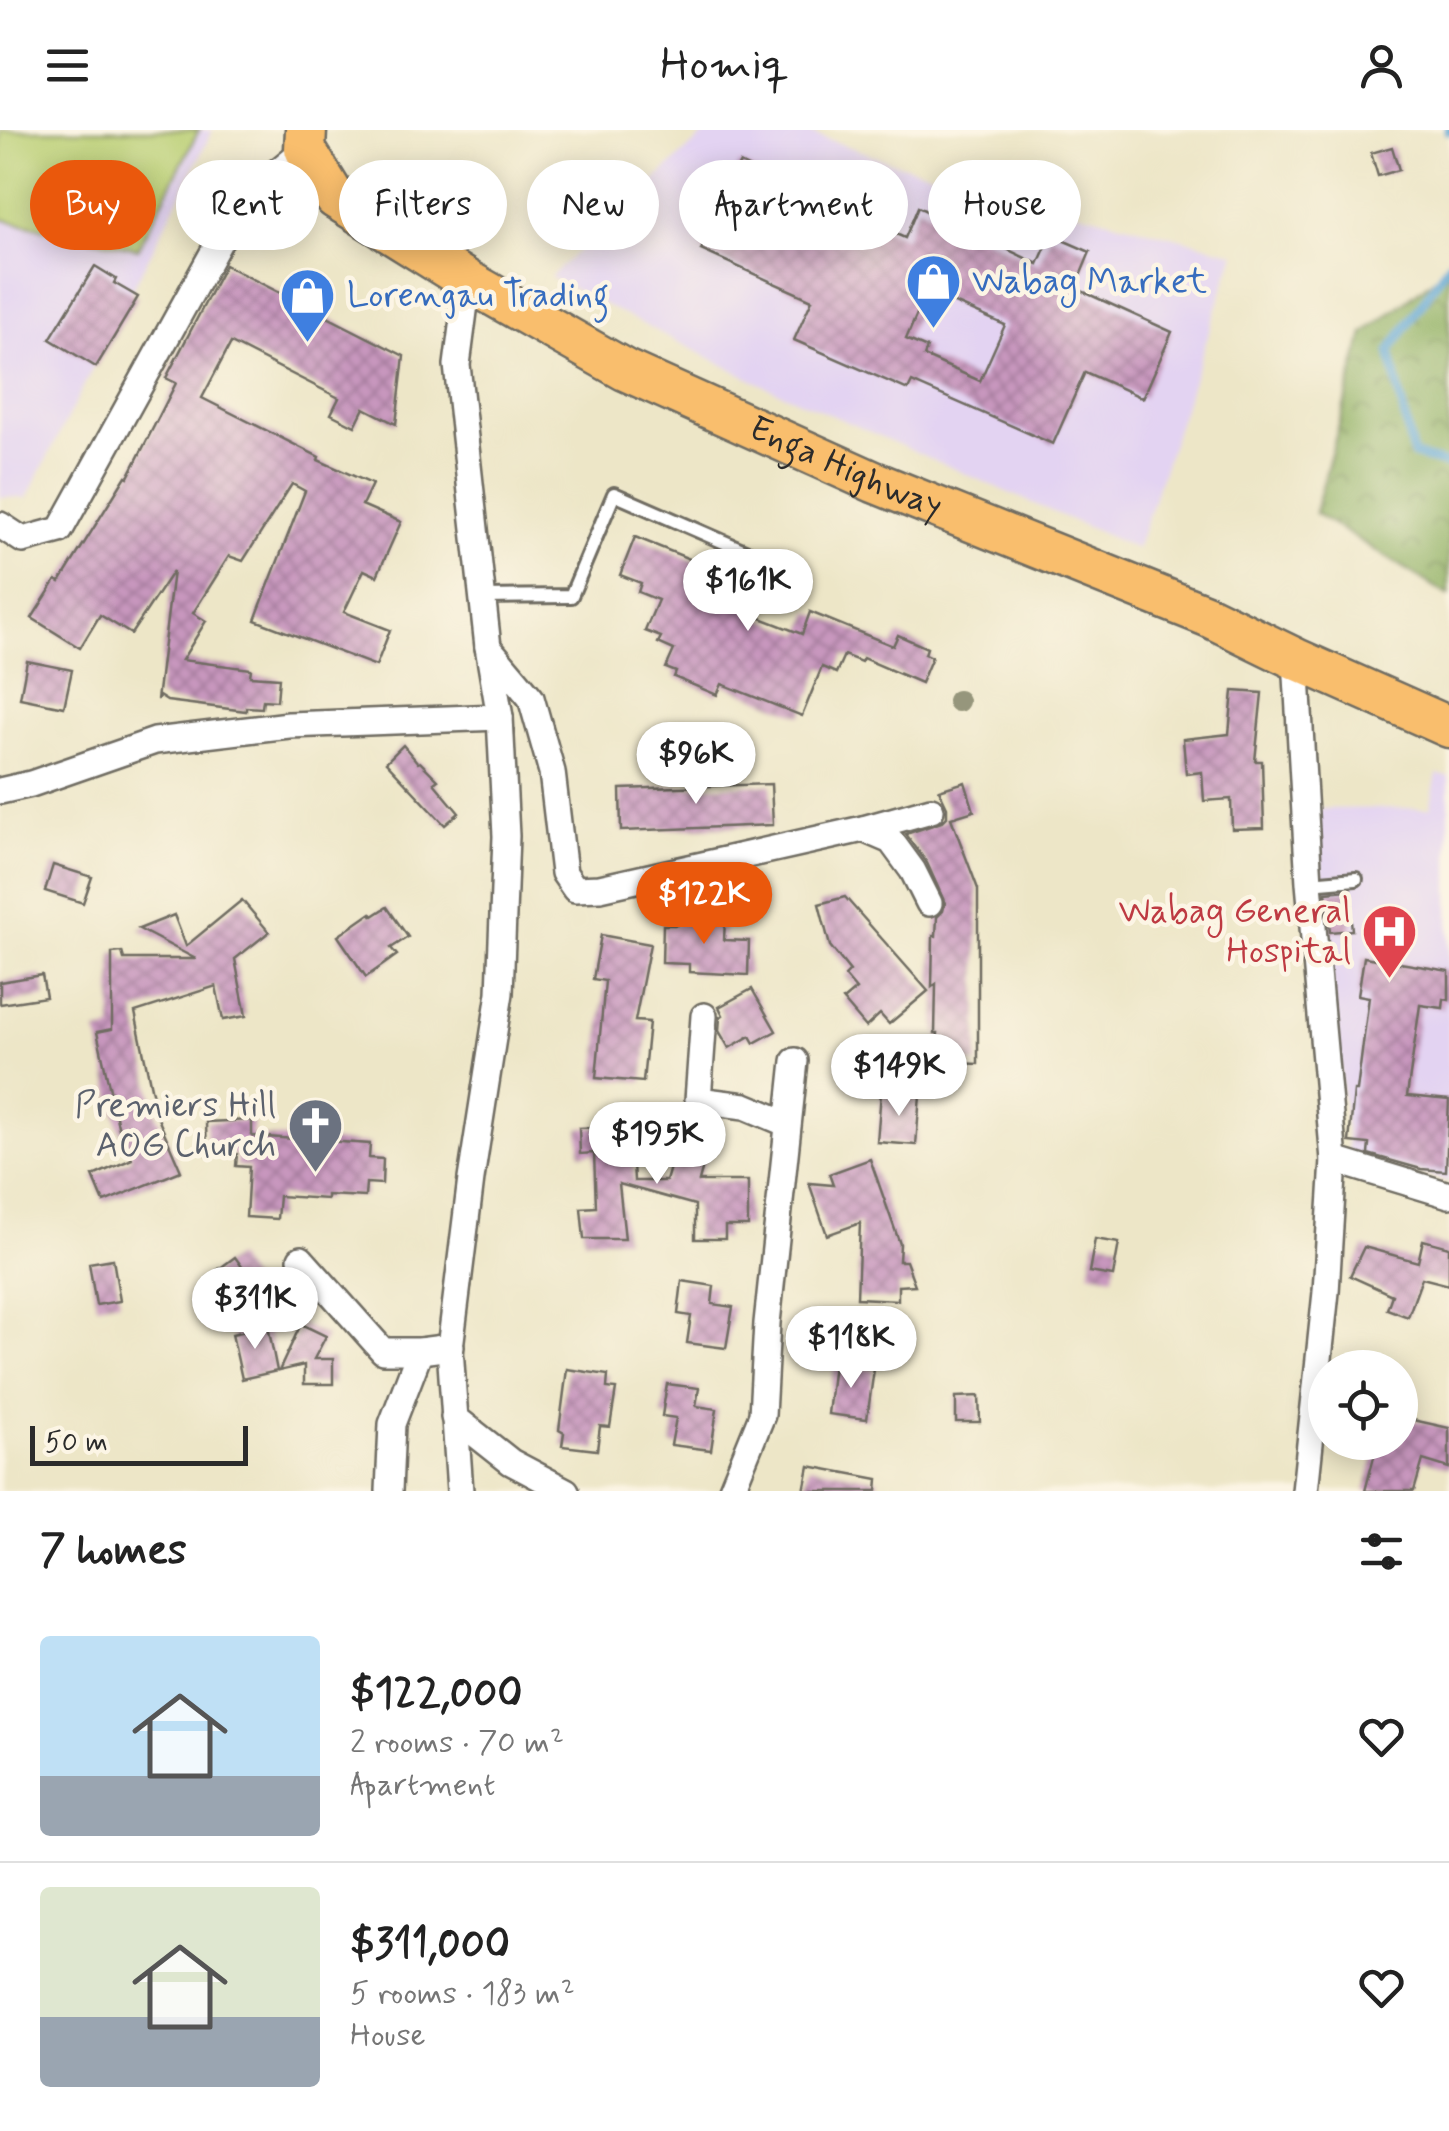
<!DOCTYPE html>
<meta charset="utf-8">
<style>
:root{--surface:#fff;--page:#f2f2f2;--text:#222;--muted:#767676;--line:#e0e0e0;--accent:#ea580c}
body{margin:0;font-family:Mynerve,sans-serif;background:var(--page);color:var(--text);height:100vh;display:flex;flex-direction:column;font-size:38px;white-space:nowrap}
*{box-sizing:border-box;margin:0}
p{font-size:32px;color:var(--muted)}
.icon{flex:none;width:55px;height:55px;fill:none;stroke:currentColor;stroke-width:2;stroke-linecap:round;stroke-linejoin:round}
.map{position:relative;height:1361px;overflow:hidden}
.details{display:flex;flex-direction:column;background:var(--surface);flex:1}
.details>*{flex:none}
.hud{position:absolute;left:30px;top:30px;width:1390px;height:90px;display:flex;gap:20px}
.fabs{position:absolute;left:1308px;top:1220px;display:grid;gap:20px}
.fabs a{display:grid;place-items:center;width:110px;height:110px;border-radius:50%;background:var(--surface);box-shadow:0 5px 25px #0003;font-size:50px}
.scale{position:absolute;left:30px;bottom:25px;width:218px;box-sizing:border-box;padding-left:10px;border:5px solid #2b2b2b;border-top:0;font-size:28px;line-height:35px;white-space:nowrap;color:#2b2b2b;-webkit-text-stroke:8px #fcf5e5;paint-order:stroke}
.price{position:absolute;translate:-50% -85px;padding:0 22px;border-radius:35px;background:#fff;color:#222;font-size:32px;line-height:65px;filter:drop-shadow(0 2px 5px #0008)}
.price::after{content:'';position:absolute;left:50%;top:60px;width:30px;height:22px;margin-left:-15px;background:inherit;clip-path:polygon(0 0,100% 0,50% 100%)}
.price.on{background:var(--accent);color:#fff}
ul{padding:0;list-style:none}
li{display:flex;align-items:center;gap:30px;height:250px;padding:0 40px}
li+li{border-top:2px solid var(--line)}
li span{display:grid;place-items:center;flex:none;width:280px;height:200px;border-radius:10px;color:#555}
li>.icon{margin-inline-start:auto}
span .icon{width:120px;height:120px;fill:#fffc;stroke-width:1}
li b{font-size:42px}
h2{display:flex;justify-content:space-between;align-items:center;height:120px;padding:0 40px;font-size:42px}
.chip{padding:0 35px;border-radius:45px;background:var(--surface);box-shadow:0 5px 25px #0003;font-size:35px;line-height:90px}
.chip.on{background:var(--accent);color:#fff}
header{display:flex;justify-content:space-between;align-items:center;height:130px;padding:0 40px;background:var(--surface);font-size:45px;font-weight:600}
.map>svg:first-child{display:block}
</style>
<header><svg class="icon" aria-label="menu" viewBox="0 0 24 24"><path d="M4 6h16M4 12h16M4 18h16"/></svg>Homiq<svg class="icon" aria-label="person" viewBox="0 0 24 24"><circle cx="12" cy="8" r="4"/><path d="M4 21q1-7 8-7t8 7"/></svg></header>
<div class="map">
<svg width="1449" height="1361" viewBox="0 0 1449 1361">
<defs>
<pattern id="forest-crowns" width="20" height="18" patternUnits="userSpaceOnUse" patternTransform="scale(2.5)"><rect width="20" height="18" fill="#93b266"/><path d="M2 6a3 3 0 1 1 6 0M12 15a3 3 0 1 1 6 0" fill="none" stroke="#789154"/></pattern>
<pattern id="building-cross-hatch" width="8" height="8" patternUnits="userSpaceOnUse" patternTransform="scale(2.5)"><rect width="8" height="8" fill="#c897be"/><path d="M0 0l8 8M0 8l8-8" fill="none" stroke="#a37b9b"/></pattern>
</defs>
<rect width="100%" height="100%" fill="#fcf5e5"/>
<filter id="ink" filterUnits="userSpaceOnUse"><feTurbulence type="fractalNoise" baseFrequency=".01" numOctaves="2"/><feDisplacementMap in="SourceGraphic" scale="20" xChannelSelector="R" yChannelSelector="G"/><feConvolveMatrix kernelMatrix="1 2 1 2 8 2 1 2 1" color-interpolation-filters="sRGB"/></filter>
<filter id="wash" filterUnits="userSpaceOnUse"><feTurbulence type="fractalNoise" baseFrequency=".0048" numOctaves="4" result="noise"/><feDisplacementMap in="SourceGraphic" scale="40" xChannelSelector="R" yChannelSelector="G"/><feGaussianBlur stdDeviation="2.25" result="paint"/><feColorMatrix in="noise" values="0 0 0 0 0 0 0 0 0 0 0 0 0 0 0 0 0 1.4 0 .05"/><feComposite in="paint" operator="in"/></filter>
<g filter="url(#wash)">
<rect width="100%" height="100%" fill="#ede6c7"/>
<g fill="#e3d3f2">
<polygon points="0,0 213,0 27,368 0,367"/>
<polygon points="709,0 802,0 897,34 1235,123 1137,419 763,255 550,147"/>
<polygon points="1437,644 1449,646 1449,1052 1348,1022 1316,679 1430,678"/>
</g>
<polygon fill="#bacf74" stroke="#727d50" stroke-width="2.5" points="0,0 199,0 138,119 0,89"/>
<polygon fill="url(#forest-crowns)" stroke="#5f6e48" stroke-width="2.5" points="1449,137 1449,466 1315,383 1364,204"/>
<g fill="none" stroke-linecap="round" stroke-linejoin="round">
<g stroke="#5ca4d3" stroke-width="9">
<polyline points="1449,0 1449,1"/>
<polyline points="1449,133 1390,221 1413,325 1449,335"/>
</g>
</g>
<g id="blocks">
<g fill="url(#building-cross-hatch)" fill-rule="evenodd">
<polygon points="1392,17 1399,40 1378,46 1371,23"/>
<path d="M 740,33 L 849,87 L 851,84 L 905,108 L 918,77 L 1038,134 L 1051,105 L 1090,122 L 1075,158 L 1172,202 L 1143,268 L 1085,242 L 1053,314 L 912,252 L 908,260 L 794,210 L 812,170 L 701,120 L 725,62 ZM 927,161 L 1005,195 L 980,251 L 924,226 L 927,218 L 906,209 Z"/>
<polygon points="225,135 404,226 396,294 364,278 355,296 331,284 339,268 231,213 202,268 319,327 318,330 372,354 362,375 401,392 377,446 364,440 344,482 390,500 376,536 255,490 305,361 292,354 243,431 229,426 193,483 206,491 182,530 251,539 250,546 279,548 277,571 263,570 262,578 246,577 246,581 167,571 159,566 157,570 173,441 131,504 100,485 80,518 32,488 56,450 60,452 126,346 128,347 176,253 166,248"/>
<polygon points="95,136 116,149 114,153 138,167 96,237 50,209"/>
<polygon points="635,407 759,457 755,466 765,470 758,487 802,504 810,482 893,516 898,505 927,518 925,524 932,527 921,553 863,528 861,532 844,525 836,543 822,537 802,586 722,554 717,565 674,547 676,542 666,538 674,520 658,513 661,507 645,501 658,470 638,462 641,453 620,445"/>
<polygon points="27,531 72,540 64,577 20,568"/>
<polygon points="1233,561 1262,563 1255,631 1262,631 1264,698 1232,699 1231,669 1204,671 1202,642 1186,644 1183,609 1229,604"/>
<polygon points="403,615 418,633 420,632 438,650 434,653 459,683 445,695 386,632"/>
<polygon points="965,652 974,681 951,688 978,759 978,934 936,932 938,903 935,903 936,854 932,857 933,806 936,806 937,787 943,781 945,773 927,733 906,704 942,692 947,687 947,677 939,660"/>
<polygon points="771,654 773,695 621,701 620,659"/>
<polygon points="53,735 92,747 83,773 45,761"/>
<polygon points="1348,760 1352,800 1330,802 1326,762"/>
<polygon points="845,767 928,861 889,894 880,884 866,897 843,870 856,859 845,846 850,841 830,816 819,774"/>
<polygon points="242,770 269,802 235,829 246,886 223,890 216,856 135,882 157,986 181,1041 104,1072 93,1046 132,1029 118,996 97,902 112,899 112,823 122,822 124,829 196,829 139,799 174,785 186,816"/>
<polygon points="387,777 408,807 391,818 397,825 366,847 338,806 371,783 373,786"/>
<polygon points="677,787 725,789 724,810 749,811 748,845 689,842 689,834 662,833 663,795 677,795"/>
<polygon points="601,805 650,814 635,891 649,892 643,952 596,948 605,851 593,849"/>
<polygon points="1364,827 1449,841 1449,870 1444,869 1443,878 1420,875 1407,966 1449,970 1446,1041 1421,1039 1368,1024 1369,1014 1349,1012 1354,961 1357,961 1369,867 1358,865"/>
<polygon points="42,845 46,867 0,874 0,852"/>
<polygon points="752,859 776,901 754,913 750,906 729,918 719,901 720,887 723,885 719,877"/>
<polygon points="881,962 920,965 916,1015 877,1012"/>
<polygon points="252,990 252,1006 370,1014 369,1028 383,1029 382,1054 366,1053 365,1067 327,1065 327,1069 279,1066 277,1089 246,1087 249,1037 236,1036 237,1024 207,1026 206,992"/>
<polygon points="631,996 634,1051 666,1051 678,1010 708,1019 699,1051 748,1051 748,1096 725,1096 725,1109 695,1109 695,1075 619,1054 625,1109 584,1109 581,1078 596,1077 594,1023 580,1024 579,998"/>
<polygon points="870,1029 900,1114 899,1131 906,1131 915,1155 898,1156 898,1170 857,1168 860,1093 827,1105 809,1053 833,1055 829,1044"/>
<polygon points="1095,1109 1119,1113 1113,1146 1089,1142"/>
<polygon points="1423,1110 1449,1117 1449,1155 1422,1148 1408,1187 1387,1179 1392,1165 1350,1146 1364,1117 1418,1132"/>
<polygon points="235,1127 253,1152 225,1172 213,1154 212,1144"/>
<polygon points="113,1129 120,1171 96,1175 89,1133"/>
<polygon points="682,1151 714,1156 712,1174 733,1177 726,1218 687,1213 691,1186 678,1184"/>
<polygon points="301,1194 326,1206 314,1229 333,1229 333,1254 304,1254 304,1235 279,1241"/>
<polygon points="268,1196 277,1241 242,1249 232,1204"/>
<polygon points="834,1234 874,1239 867,1289 828,1284"/>
<polygon points="567,1239 608,1245 607,1258 616,1259 610,1297 600,1296 597,1320 562,1316 564,1303 559,1300"/>
<polygon points="667,1254 699,1258 696,1276 717,1279 711,1320 671,1315 676,1288 662,1286"/>
<polygon points="979,1266 980,1292 956,1292 956,1267"/>
<polygon points="1400,1287 1449,1298 1449,1338 1423,1330 1414,1361 1365,1361 1378,1312 1400,1312"/>
<polygon points="809,1336 878,1349 877,1361 804,1361"/>
</g>
</g>
</g>
<g filter="url(#ink)">
<use href="#blocks" fill-opacity="0" stroke="#6f6c62" stroke-width="2.5"/>
<g fill="none" stroke-linecap="round" stroke-linejoin="round">
<defs>
<g id="lane">
<polyline points="483,467 571,466 614,364 770,432"/>
<polyline points="1309,753 1356,749"/>
</g>
<g id="street">
<polyline points="0,395 23,410 60,400 234,85 266,51 305,19"/>
<polyline points="488,517 531,568 552,642 564,743 575,759 600,758 863,699 931,680"/>
<polyline points="1296,529 1309,753 1334,1030 1326,1162 1305,1361"/>
<polyline points="0,661 31,654 155,611 289,595 500,587"/>
<polyline points="863,699 891,711 913,741 929,773"/>
<polyline points="704,886 698,970 745,976 788,994"/>
<polyline points="1334,1030 1449,1065"/>
<polyline points="301,1129 383,1221 420,1221 451,1217"/>
<polyline points="454,1287 511,1332 566,1361"/>
<polyline points="389,1361 392,1294 420,1221"/>
<polyline points="460,1361 450,1218 471,1049 500,863 506,706 500,587 488,517 457,235 468,151"/>
<polyline points="731,1361 762,1285 767,1193 795,931"/>
</g>
<g id="primary">
<path id="s1" d="M 306,0 L 305,19 L 335,68 L 468,151 L 625,240 L 874,352 L 1208,486 L 1296,529 L 1449,597"/>
</g>
</defs>
<use href="#lane" stroke="#6f6c62" stroke-width="18"/>
<use href="#street" stroke="#6f6c62" stroke-width="30"/>
<use href="#primary" stroke="#6f6c62" stroke-width="45"/>
<use href="#lane" stroke="#fff" stroke-width="12"/>
<use href="#street" stroke="#fff" stroke-width="25"/>
<use href="#primary" stroke="#f9be6d" stroke-width="40"/>
</g>
<circle fill="#96967b" cx="958" cy="571" r="11"/>
</g>
<defs>
<symbol id="shop-pin" viewBox="-11 -11 22 30"><path d="M0 17L-7.5 6A9.5 9.5 0 1 1 7.5 6Z" fill="#3f7fe0" stroke="#fcf5e5"/><path d="M-5-2.5h2.3a2.7 3.5 0 0 1 5.4 0H5L5.5 6h-11ZM-1.5-2.5h3a1.5 2.3 0 0 0-3 0Z" fill="#fff"/></symbol>
<symbol id="hospital-pin" viewBox="-11 -11 22 30"><path d="M0 17L-7.5 6A9.5 9.5 0 1 1 7.5 6Z" fill="#e0444e" stroke="#fcf5e5"/><path d="M-5-5h3v3.5h4V-5h3V5h-3V1.5h-4V5h-3Z" fill="#fff"/></symbol>
<symbol id="church-pin" viewBox="-11 -11 22 30"><path d="M0 17L-7.5 6A9.5 9.5 0 1 1 7.5 6Z" fill="#6b7280" stroke="#fcf5e5"/><path d="M-1.2-6h2.4v3.5h3.3v2.4h-3.3V6h-2.4V-.1h-3.3v-2.4h3.3Z" fill="#fff"/></symbol>
</defs>
<g fill-rule="evenodd">
<use href="#shop-pin" x="902" y="120" width="63" height="86"/>
<use href="#shop-pin" x="276" y="134" width="63" height="86"/>
<use href="#hospital-pin" x="1358" y="770" width="63" height="86"/>
<use href="#church-pin" x="284" y="964" width="63" height="86"/>
</g>
<g text-anchor="middle" dominant-baseline="central" stroke-width="9" stroke-linejoin="round" paint-order="stroke">
<g font-size="35" fill="#366cbe" stroke="#fcf5e5" text-anchor="start">
<text x="972" y="152">Wabag Market</text>
<text x="347" y="166">Lorengau Trading</text>
</g>
<g font-size="35" fill="#2b2b2b" stroke="#fcf5e5">
<text stroke="none"><textPath href="#s1" startOffset="655">Enga Highway</textPath></text>
</g>
<g font-size="35" fill="#be3a42" stroke="#fcf5e5" text-anchor="end">
<text x="1351" y="782">Wabag General<tspan x="1351" dy="40">Hospital</tspan></text>
</g>
<g font-size="35" fill="#5b616d" stroke="#fcf5e5" text-anchor="end">
<text x="276" y="976">Premiers Hill<tspan x="276" dy="40">AOG Church</tspan></text>
</g>
</g>
</svg>
<div class="fabs">
<a><svg class="icon" aria-label="locate" viewBox="0 0 24 24"><circle cx="12" cy="12" r="6"/><path d="M12 2v4M12 18v4M2 12h4M18 12h4"/></svg></a>
</div>
<div class="scale">50 m</div>
<b class="price" style="left:748px;top:504px">$161K</b>
<b class="price" style="left:696px;top:677px">$96K</b>
<b class="price on" style="left:704px;top:817px">$122K</b>
<b class="price" style="left:899px;top:989px">$149K</b>
<b class="price" style="left:657px;top:1057px">$195K</b>
<b class="price" style="left:255px;top:1222px">$311K</b>
<b class="price" style="left:851px;top:1261px">$118K</b>
<div class="hud">
<a class="chip on">Buy</a>
<a class="chip">Rent</a>
<a class="chip">Filters</a>
<a class="chip">New</a>
<a class="chip">Apartment</a>
<a class="chip">House</a>
</div>
</div>
<section class="details">
<h2>7 homes<svg class="icon" aria-label="filters" viewBox="0 0 24 24"><path d="M4 7h16M4 17h16"/><circle cx="9" cy="7" r="2"/><circle cx="15" cy="17" r="2"/></svg></h2>
<ul>
<li><span style="background:linear-gradient(#bfe0f5 70%,#9aa5b1 0)"><svg class="icon" aria-label="home" viewBox="0 0 24 24"><path d="M3 11l9-7 9 7M6 9v11h12V9"/></svg></span><div><b>$122,000</b><p>2 rooms · 70 m²</p><p>Apartment</p></div><svg class="icon" aria-label="heart" viewBox="0 0 24 24"><path d="M12 20l-8-8c-3-5 5-10 8-4 3-6 11-1 8 4z"/></svg></li>
<li><span style="background:linear-gradient(#dfe7d0 65%,#9aa5b1 0)"><svg class="icon" aria-label="home" viewBox="0 0 24 24"><path d="M3 11l9-7 9 7M6 9v11h12V9"/></svg></span><div><b>$311,000</b><p>5 rooms · 183 m²</p><p>House</p></div><svg class="icon" aria-label="heart" viewBox="0 0 24 24"><path d="M12 20l-8-8c-3-5 5-10 8-4 3-6 11-1 8 4z"/></svg></li>
</ul>
</section>
